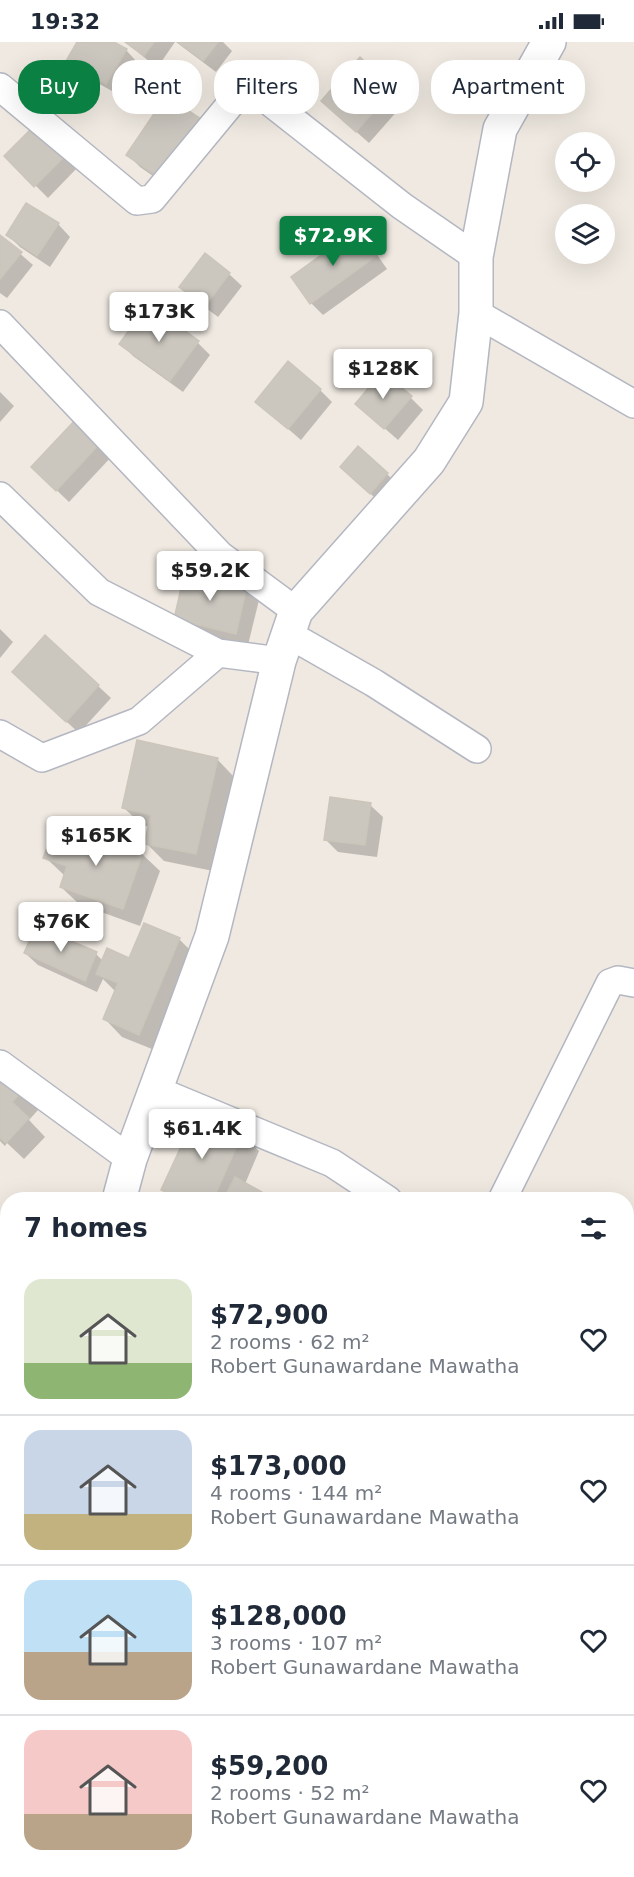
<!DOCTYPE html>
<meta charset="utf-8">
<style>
:root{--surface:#fff;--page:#f2f2f3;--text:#1f2937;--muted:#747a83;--line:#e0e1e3;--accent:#0b8043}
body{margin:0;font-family:"DejaVu Sans",sans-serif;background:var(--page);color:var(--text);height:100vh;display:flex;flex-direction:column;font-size:22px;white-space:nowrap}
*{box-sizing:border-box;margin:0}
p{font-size:20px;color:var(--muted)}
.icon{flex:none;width:33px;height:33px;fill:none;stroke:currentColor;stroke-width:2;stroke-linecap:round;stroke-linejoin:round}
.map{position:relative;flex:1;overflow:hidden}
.drawer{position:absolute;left:0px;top:1150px;width:634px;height:686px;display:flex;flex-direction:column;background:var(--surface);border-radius:24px 24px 0 0;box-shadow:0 6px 24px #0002}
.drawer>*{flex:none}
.hud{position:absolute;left:18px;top:18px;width:598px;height:54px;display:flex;gap:12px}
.buttons{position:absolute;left:555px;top:90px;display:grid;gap:12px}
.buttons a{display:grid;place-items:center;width:60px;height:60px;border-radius:50%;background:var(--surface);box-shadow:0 6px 24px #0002;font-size:30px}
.price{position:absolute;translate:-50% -51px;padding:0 14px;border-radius:6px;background:#fff;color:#222;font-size:20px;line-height:39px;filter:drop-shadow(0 2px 3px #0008)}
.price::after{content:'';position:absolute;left:50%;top:36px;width:18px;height:14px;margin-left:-9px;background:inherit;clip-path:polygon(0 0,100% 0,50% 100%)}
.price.selected{background:var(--accent);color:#fff}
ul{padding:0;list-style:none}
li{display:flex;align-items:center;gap:18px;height:150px;padding:0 24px}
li+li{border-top:2px solid var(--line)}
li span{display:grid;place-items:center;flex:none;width:168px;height:120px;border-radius:18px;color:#555}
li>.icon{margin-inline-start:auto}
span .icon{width:72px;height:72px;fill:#fffc;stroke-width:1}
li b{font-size:26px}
h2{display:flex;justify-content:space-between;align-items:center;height:72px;padding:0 24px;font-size:26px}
.tag{padding:0 21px;border-radius:24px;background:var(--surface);box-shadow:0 6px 24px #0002;font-size:21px;line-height:54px}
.tag.selected{background:var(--accent);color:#fff}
.status{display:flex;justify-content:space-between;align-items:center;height:42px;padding:0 30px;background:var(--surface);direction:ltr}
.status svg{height:16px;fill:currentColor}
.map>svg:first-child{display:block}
</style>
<div class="status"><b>19:32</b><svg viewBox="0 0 49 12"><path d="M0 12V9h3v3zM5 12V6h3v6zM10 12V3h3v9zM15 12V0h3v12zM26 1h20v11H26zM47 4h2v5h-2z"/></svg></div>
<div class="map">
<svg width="634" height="1835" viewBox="0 0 634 1835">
<rect width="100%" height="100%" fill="#efe9e1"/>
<g fill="#0003">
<polygon points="79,0 111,0 126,8 138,21 119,53 80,31 68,18"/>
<polygon points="126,0 175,0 157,26"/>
<polygon points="176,0 223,0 232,9 216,30"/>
<polygon points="360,17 406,59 369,101 335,71"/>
<polygon points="166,56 173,148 140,125 128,113"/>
<polygon points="38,82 79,124 48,156 6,114"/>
<polygon points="58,182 70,195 50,225 20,205 8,193"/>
<polygon points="356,189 369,201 387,227 323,273 311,261"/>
<polygon points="0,194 33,223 7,256 0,251"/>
<polygon points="229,232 242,244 218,275 194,257 181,244"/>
<polygon points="148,264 198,301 210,313 183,350 133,314 121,302"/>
<polygon points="320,348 332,360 301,398 257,360"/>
<polygon points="0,350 14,364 0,380"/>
<polygon points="411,356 423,368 398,398 357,362"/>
<polygon points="78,377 114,412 69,460 45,437"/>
<polygon points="387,432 399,444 383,463 354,437"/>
<polygon points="246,545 259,558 248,603 188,589 176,577"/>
<polygon points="0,587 13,600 0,616"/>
<polygon points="45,595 111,656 79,691 26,643"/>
<polygon points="217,717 234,735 213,829 164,819 146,801 150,785 142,783 124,766"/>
<polygon points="370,763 383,775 377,815 338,810 326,798"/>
<polygon points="76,802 142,812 160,829 140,884 79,862 61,845 65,834 45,815"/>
<polygon points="179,897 197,915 157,1009 122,995 105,977 116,950 103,937 97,950 38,923 25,911 96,912 103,919 130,918"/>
<polygon points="0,1030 38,1068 29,1078 45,1095 24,1117 7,1101 5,1104 0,1099"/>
<polygon points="242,1092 259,1109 245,1142 273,1158 173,1158 163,1148"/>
<polygon points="8,1190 8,1278 0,1273 0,1193"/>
<polygon points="8,1612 8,1667 0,1660 0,1638"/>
<polygon points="272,1828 350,1828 345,1835 279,1835"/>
</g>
<g fill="#cbc7bf" stroke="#cbc5ba" stroke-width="1.5">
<polygon points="77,0 114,0 127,7 106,42 66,19"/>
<polygon points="125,0 154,0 144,14"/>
<polygon points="178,0 218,0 203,19"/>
<polygon points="360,15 394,46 356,90 321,59"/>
<polygon points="166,54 201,77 160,136 126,113"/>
<polygon points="38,80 68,111 34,145 4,114"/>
<polygon points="26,161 59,181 37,214 6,193"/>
<polygon points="357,187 376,214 310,262 291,235"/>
<polygon points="0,193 22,210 0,237"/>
<polygon points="205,211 230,231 205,264 179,245"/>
<polygon points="148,262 199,299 170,339 119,302"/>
<polygon points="288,319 321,347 288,387 255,360"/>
<polygon points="382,330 412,354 384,387 355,362"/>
<polygon points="78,375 103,398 56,449 31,425"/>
<polygon points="358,404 388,431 370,452 340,425"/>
<polygon points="185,529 247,544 236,592 174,577"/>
<polygon points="45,593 99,643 66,680 12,630"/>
<polygon points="137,698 218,716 196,812 144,802 151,773 122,766"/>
<polygon points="330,755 371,761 365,803 324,798"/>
<polygon points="80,788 143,810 123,867 60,845 67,824 43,816 52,792 75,800"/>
<polygon points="144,881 180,896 139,993 103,977 118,941 96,932 107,906 129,916"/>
<polygon points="36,884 97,910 85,939 24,911"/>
<polygon points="0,1028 22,1049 12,1060 29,1076 6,1101 0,1096"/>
<polygon points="197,1070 243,1090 213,1158 183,1158 161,1148"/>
<polygon points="235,1135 276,1158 223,1158"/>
<polygon points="3,1185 8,1188 8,1273 0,1268 0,1190"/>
<polygon points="8,1606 8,1659 0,1657 0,1632"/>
<polygon points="273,1828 329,1828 325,1835 282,1835"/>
</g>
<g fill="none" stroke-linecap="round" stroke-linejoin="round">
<defs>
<g id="street">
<polyline points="0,45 137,159 152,157 247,42 402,164 476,215"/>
<polyline points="476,271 634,362"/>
<polyline points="0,282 220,513 296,569"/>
<polyline points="0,454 99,550 218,611 279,619"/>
<polyline points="288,592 374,641 477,707"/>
<polyline points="0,692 42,716 139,679 218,611"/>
<polyline points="0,1022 130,1117"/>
<polyline points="156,1048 332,1121 388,1158"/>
<polyline points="502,1158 610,941 618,938 634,941"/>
<polyline points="0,1323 8,1330"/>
<polyline points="627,1510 634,1510"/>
</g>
<g id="secondary">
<polyline points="119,1158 130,1117 212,894 279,619 296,569 429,419 466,360 476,271 476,215 500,87 549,0"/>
<polyline points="0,1543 8,1520"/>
</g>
</defs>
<use href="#street" stroke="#b4b7c1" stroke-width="30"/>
<use href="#secondary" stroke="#b4b7c1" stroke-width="36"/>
<use href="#street" stroke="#fff" stroke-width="27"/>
<use href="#secondary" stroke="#fff" stroke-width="33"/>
</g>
</svg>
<div class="buttons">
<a><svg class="icon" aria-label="locate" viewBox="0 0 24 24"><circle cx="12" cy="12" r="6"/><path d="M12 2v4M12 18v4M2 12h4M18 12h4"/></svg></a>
<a><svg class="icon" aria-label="layers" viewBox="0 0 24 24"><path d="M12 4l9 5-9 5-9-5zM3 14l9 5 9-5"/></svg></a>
</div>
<b class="price selected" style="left:333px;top:225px">$72.9K</b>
<b class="price" style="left:159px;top:301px">$173K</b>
<b class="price" style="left:383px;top:358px">$128K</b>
<b class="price" style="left:210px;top:560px">$59.2K</b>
<b class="price" style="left:96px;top:825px">$165K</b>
<b class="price" style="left:61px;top:911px">$76K</b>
<b class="price" style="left:202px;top:1118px">$61.4K</b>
<div class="hud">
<a class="tag selected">Buy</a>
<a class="tag">Rent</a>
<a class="tag">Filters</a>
<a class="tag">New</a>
<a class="tag">Apartment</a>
</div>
<section class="drawer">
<h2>7 homes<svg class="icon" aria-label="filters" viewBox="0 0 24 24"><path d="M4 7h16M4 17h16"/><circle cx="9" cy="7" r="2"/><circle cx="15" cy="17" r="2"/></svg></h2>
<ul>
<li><span style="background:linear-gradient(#dfe7d0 70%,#8fb573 0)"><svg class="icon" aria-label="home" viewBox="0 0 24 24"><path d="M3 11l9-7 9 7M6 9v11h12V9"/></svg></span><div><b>$72,900</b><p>2 rooms · 62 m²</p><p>Robert Gunawardane Mawatha</p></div><svg class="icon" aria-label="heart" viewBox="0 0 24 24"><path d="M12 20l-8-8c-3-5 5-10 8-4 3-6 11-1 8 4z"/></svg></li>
<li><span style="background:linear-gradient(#c9d6e8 70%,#c2b280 0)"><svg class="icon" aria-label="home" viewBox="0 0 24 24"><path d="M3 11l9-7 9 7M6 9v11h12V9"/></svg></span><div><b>$173,000</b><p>4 rooms · 144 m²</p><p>Robert Gunawardane Mawatha</p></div><svg class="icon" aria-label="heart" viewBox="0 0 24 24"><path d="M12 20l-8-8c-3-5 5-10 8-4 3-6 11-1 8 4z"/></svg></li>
<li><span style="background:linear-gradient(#bfe0f5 60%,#b9a48a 0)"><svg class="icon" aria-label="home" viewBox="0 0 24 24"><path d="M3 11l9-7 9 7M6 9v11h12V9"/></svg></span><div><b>$128,000</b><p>3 rooms · 107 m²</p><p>Robert Gunawardane Mawatha</p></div><svg class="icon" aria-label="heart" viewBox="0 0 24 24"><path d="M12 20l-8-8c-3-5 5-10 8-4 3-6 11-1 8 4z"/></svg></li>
<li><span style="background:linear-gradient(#f6c9c9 70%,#b9a48a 0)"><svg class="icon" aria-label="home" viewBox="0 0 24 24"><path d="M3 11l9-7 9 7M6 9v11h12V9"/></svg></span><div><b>$59,200</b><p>2 rooms · 52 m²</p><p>Robert Gunawardane Mawatha</p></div><svg class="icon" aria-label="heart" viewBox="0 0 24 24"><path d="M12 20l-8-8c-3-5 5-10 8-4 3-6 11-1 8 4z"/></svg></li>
</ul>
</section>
</div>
